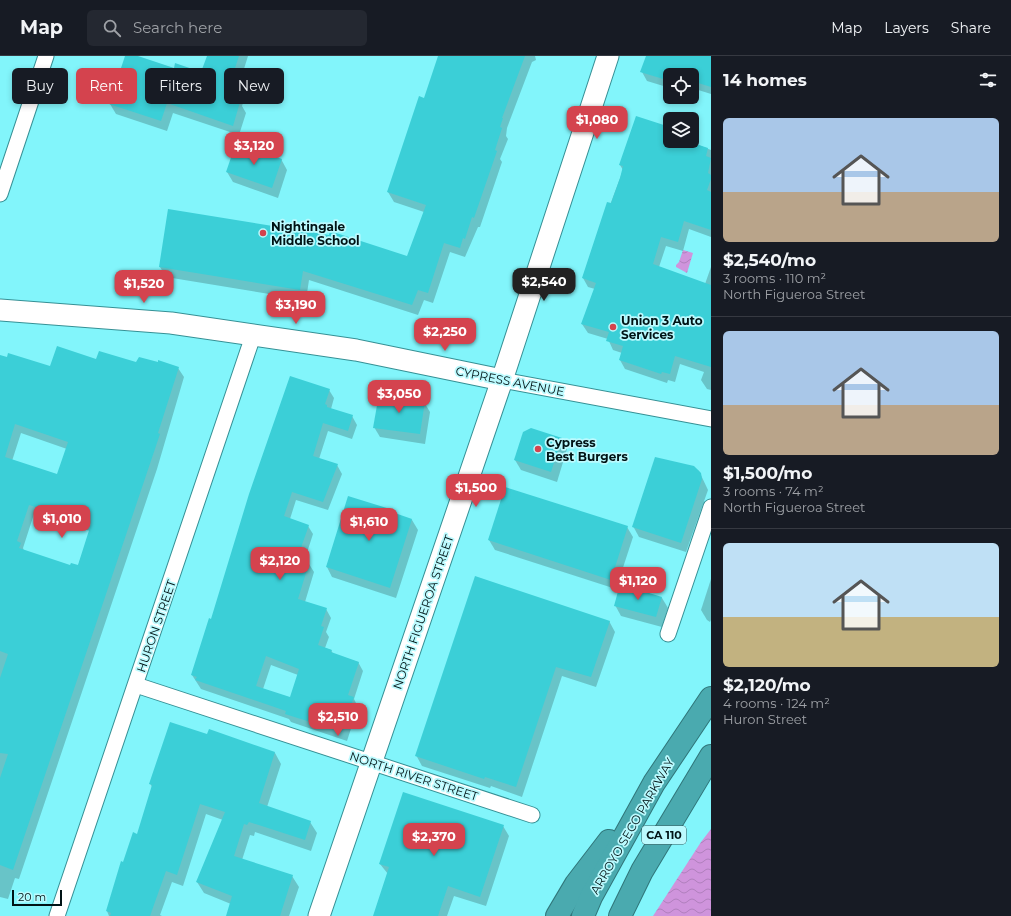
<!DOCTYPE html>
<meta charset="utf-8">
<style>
:root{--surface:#171b24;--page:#242831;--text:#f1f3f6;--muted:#9ea1a6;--line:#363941;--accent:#d4434e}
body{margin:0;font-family:Montserrat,sans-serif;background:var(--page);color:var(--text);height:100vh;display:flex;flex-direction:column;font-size:15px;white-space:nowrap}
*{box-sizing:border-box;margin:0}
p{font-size:13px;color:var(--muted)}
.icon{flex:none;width:22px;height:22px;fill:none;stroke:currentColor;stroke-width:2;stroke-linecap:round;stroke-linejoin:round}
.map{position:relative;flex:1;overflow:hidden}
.drawer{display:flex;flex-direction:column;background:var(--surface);width:300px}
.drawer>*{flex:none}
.hud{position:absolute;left:12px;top:12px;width:380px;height:36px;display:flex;gap:8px}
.tools{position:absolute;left:663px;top:12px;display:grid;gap:8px}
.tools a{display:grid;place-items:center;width:36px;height:36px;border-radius:6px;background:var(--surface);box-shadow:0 2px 6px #0003;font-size:20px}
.scale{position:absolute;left:12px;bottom:10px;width:50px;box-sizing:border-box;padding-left:4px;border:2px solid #001315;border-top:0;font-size:11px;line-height:14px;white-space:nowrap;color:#001315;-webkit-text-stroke:3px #bbfafe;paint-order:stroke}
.price{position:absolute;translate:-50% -34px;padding:0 9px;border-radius:8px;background:var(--accent);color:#fff;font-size:13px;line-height:26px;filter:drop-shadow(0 1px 2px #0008)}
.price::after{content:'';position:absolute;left:50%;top:24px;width:12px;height:9px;margin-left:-6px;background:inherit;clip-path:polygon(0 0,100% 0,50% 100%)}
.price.selected{background:#222;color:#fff}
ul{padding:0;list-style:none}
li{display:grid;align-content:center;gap:8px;height:212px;padding:0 12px}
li+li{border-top:1px solid var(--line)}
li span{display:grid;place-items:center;height:124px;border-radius:6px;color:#555}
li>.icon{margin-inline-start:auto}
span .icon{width:72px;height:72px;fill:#fffc;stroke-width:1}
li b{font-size:17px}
h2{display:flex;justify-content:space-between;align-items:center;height:48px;padding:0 12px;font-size:17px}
.pill{padding:0 14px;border-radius:6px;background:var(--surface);box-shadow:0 2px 6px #0003;font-size:14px;line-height:36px}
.pill.selected{background:var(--accent);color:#fff}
header{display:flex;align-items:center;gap:24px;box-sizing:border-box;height:56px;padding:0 20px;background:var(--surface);border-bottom:1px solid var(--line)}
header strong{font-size:19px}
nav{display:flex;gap:22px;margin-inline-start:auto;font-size:14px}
.search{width:280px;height:36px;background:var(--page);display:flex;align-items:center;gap:10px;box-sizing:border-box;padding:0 14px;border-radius:6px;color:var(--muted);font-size:15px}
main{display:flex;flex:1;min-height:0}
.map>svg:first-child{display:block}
</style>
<header>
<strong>Map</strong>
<div class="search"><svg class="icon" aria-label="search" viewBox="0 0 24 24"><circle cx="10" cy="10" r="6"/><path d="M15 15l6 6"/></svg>Search here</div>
<nav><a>Map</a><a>Layers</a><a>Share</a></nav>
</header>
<main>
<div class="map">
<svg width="711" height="860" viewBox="0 0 711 860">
<defs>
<pattern id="water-waves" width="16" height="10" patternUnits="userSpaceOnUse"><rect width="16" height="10" fill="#cf94dc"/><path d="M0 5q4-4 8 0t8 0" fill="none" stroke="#b07fbc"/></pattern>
</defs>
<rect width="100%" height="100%" fill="#82f5fb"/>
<g fill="url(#water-waves)">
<polygon points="683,194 693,197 687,217 676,211 676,209 679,206"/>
<polygon points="711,773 711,860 653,860 701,786"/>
</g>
<g fill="#0003" fill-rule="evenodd">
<polygon points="126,0 135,0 174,13 202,18 208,0 248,0 243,16 250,26 242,50 246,57 239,79 173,57 167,75 116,58 110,48"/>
<polygon points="439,0 535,0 536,4 532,6 507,72 506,80 508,83 500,103 502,106 480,171 478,171 465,201 450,196 433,247 424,244 418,259 309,224 306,244 166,221 160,211 408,202 424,156 394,146 388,136 425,43"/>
<polygon points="647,0 711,0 711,38 692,32 692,19 670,19 670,32 647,25 642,16"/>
<polygon points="670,72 670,85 688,85 711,94 711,181 689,173 683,195 666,190 659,211 705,228 711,211 711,334 707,333 701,324 704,316 680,308 675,326 668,324 667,327 625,313 620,304 622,297 613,294 608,283 588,277 582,268 595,233 588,231 583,222 623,114 620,109"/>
<polygon points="281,103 287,114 278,142 233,126 227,116"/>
<path d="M 0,300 L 51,311 L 97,304 L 178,312 L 184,321 L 157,413 L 19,823 L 15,822 L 8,843 L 0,841 ZM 21,377 L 67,393 L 57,420 L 12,405 ZM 34,458 L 90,475 L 78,510 L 71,510 L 24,495 L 23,492 Z"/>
<path d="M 329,334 L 334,342 L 331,353 L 352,360 L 357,369 L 352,383 L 328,375 L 319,403 L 337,409 L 342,418 L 328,454 L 296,444 L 290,463 L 308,470 L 313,478 L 304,506 L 309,508 L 314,516 L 305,546 L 326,553 L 331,562 L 326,576 L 329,581 L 325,592 L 331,594 L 333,598 L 358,606 L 363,615 L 354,643 L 358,651 L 347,685 L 291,666 L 289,663 L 201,633 L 192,619 L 212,564 ZM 271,609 L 298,619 L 291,642 L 263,633 Z"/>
<polygon points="424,346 430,356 425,388 380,381 374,371"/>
<polygon points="561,383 567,393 557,426 521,414 515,404"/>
<polygon points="694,411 699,415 708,434 686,496 639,481 633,470"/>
<polygon points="389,454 390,456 412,464 418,474 396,542 332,521 327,511"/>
<polygon points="627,471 633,481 616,533 495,494 489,484"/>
<polygon points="711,523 711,564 710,566 707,564 701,554"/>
<polygon points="621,529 662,542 668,552 662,571 621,560 615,549"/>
<polygon points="609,565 615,576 596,631 562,620 522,741 491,730 490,732 422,710 416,699"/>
<polygon points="207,679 275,697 281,708 267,751 310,766 317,777 311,795 255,776 254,780 250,779 242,804 292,820 299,831 289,860 227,860 231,848 204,837 197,826 223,764 206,758 183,830 172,826 160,859 162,860 109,860 107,855 124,808 138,779 152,731 150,727"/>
<polygon points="503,770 509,780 486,850 454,840 447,860 374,860 388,818 380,808"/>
</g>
<g fill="#3bcfd7" fill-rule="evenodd">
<polygon points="125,0 138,0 174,12 175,7 201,16 207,0 239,0 235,12 245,15 235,44 240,46 233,70 167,47 161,65 109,48"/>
<polygon points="438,0 525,0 502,62 503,62 500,71 502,72 495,94 497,95 474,162 472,161 465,183 463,182 460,192 444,187 428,237 418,234 412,249 303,215 300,234 159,211 168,153 329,179 330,175 407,200 426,149 387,136 419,40 424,42"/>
<polygon points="646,0 711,0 711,31 692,25 692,19 670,18 670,25 640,16"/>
<polygon points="636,60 670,71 670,85 687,85 708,92 706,100 711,102 708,117 711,119 711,123 707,134 711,136 711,174 684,165 678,186 661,181 653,208 711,229 711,311 675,300 670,318 662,316 661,318 619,304 623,290 606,285 609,276 581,268 596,227 582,222 607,146 611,147 620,122 623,110 619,109"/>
<polygon points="236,87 282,103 272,132 226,116"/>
<path d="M 57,290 L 96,303 L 99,295 L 136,306 L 139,301 L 158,306 L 158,304 L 179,311 L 158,377 L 160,378 L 13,814 L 0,809 L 0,722 L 8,698 L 0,697 L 0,622 L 8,598 L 0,595 L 0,299 L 7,301 L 8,297 L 50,310 ZM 15,368 L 68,386 L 57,418 L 5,401 ZM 29,449 L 91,468 L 78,509 L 71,507 L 70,509 L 19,492 L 21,487 L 17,485 Z"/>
<path d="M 290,320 L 330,333 L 325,348 L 327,349 L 327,351 L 353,359 L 348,375 L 323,367 L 313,400 L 338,408 L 323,446 L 292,436 L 284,460 L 309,469 L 297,503 L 309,507 L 298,543 L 327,552 L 321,570 L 324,571 L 318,589 L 332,594 L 331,596 L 359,606 L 348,639 L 354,641 L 342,676 L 285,658 L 286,655 L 195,624 L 197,621 L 191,619 L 209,562 L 211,563 L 249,438 ZM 266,600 L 299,613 L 290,641 L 256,630 Z"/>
<polygon points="379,338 425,345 420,378 373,372"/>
<polygon points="531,372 562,382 551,416 514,404 523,376"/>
<polygon points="655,401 694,410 701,417 702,423 681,487 632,471"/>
<polygon points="505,431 628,470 611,524 488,484"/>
<polygon points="348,440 390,453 389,455 412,463 390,532 326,511"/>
<polygon points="475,520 610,565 591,621 556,611 516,731 485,721 484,723 415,700"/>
<polygon points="620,528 662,541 656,561 614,550"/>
<polygon points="170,666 207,678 209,673 275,696 259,747 311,765 305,784 249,766 247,769 244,768 234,800 293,819 280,860 226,860 232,840 196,826 225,756 200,748 177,819 166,815 150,860 110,860 111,857 106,855 121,805 123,806 133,776 137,778 152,729 149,728"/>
<polygon points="403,736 504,769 480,841 448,830 438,860 373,860 389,811 379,808"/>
</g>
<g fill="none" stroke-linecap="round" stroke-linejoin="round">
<defs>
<g id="street">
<polyline points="0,138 46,0"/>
<polyline points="502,324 711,363"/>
<polyline points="668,578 711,451"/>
<polyline points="136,629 532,759"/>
<polyline points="57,860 253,280"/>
</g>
<g id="secondary">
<polyline points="0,254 171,267 356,294 502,324"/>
<polyline points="319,860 502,324 608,0"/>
</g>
<g id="highway">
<polyline points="557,860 576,828 609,785"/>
<polyline points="583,860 591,841 654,727 711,642"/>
<polyline points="620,860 642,815 711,700"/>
</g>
</defs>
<use href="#street" stroke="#369095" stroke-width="17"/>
<use href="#secondary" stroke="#369095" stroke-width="23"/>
<use href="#highway" stroke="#307579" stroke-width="24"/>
<use href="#street" stroke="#fff" stroke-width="15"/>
<use href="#secondary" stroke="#fff" stroke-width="21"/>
<use href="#highway" stroke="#4aaaaf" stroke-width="22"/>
</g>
<g fill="#d4434e" stroke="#bbfafe" stroke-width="1.5">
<circle cx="263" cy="177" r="4"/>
<circle cx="613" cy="271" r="4"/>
<circle cx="538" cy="393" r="4"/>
</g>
<g text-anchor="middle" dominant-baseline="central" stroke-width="3.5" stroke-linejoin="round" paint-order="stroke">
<rect fill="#bbfafe" stroke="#38585b" stroke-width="1" x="642" y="770" width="44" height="18" rx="3"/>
<g font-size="11" font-weight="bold" fill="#001315">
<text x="664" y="779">CA 110</text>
</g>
<g font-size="12" font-weight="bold" fill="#001315" stroke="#bbfafe" text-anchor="start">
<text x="271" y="170">Nightingale<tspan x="271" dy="14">Middle School</tspan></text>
<text x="621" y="264">Union 3 Auto<tspan x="621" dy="14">Services</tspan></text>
<text x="546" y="386">Cypress<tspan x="546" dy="14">Best Burgers</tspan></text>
</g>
<g font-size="12" fill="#001315" stroke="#bbfafe">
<text transform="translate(510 325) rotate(11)">CYPRESS AVENUE</text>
<text transform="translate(423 556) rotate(-71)">NORTH FIGUEROA STREET</text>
<text transform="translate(156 570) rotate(-71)">HURON STREET</text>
<text transform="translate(414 720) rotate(18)">NORTH RIVER STREET</text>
<text transform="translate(632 770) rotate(-60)">ARROYO SECO PARKWAY</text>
</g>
</g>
</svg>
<div class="tools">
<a><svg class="icon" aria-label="locate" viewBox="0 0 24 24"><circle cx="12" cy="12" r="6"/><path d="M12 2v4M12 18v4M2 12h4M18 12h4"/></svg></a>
<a><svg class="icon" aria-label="layers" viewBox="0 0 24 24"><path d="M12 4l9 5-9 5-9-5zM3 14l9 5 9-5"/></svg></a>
</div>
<div class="scale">20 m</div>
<b class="price" style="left:597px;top:84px">$1,080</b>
<b class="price" style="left:254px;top:110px">$3,120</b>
<b class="price selected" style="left:544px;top:246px">$2,540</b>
<b class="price" style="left:144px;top:248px">$1,520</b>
<b class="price" style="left:296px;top:269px">$3,190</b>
<b class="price" style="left:445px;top:296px">$2,250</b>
<b class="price" style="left:399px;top:358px">$3,050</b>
<b class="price" style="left:476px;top:452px">$1,500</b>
<b class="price" style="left:62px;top:483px">$1,010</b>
<b class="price" style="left:369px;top:486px">$1,610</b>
<b class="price" style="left:280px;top:525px">$2,120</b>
<b class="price" style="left:638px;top:545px">$1,120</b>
<b class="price" style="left:338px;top:681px">$2,510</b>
<b class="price" style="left:434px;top:801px">$2,370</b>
<div class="hud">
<a class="pill">Buy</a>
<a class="pill selected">Rent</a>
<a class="pill">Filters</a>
<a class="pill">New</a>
</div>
</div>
<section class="drawer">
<h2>14 homes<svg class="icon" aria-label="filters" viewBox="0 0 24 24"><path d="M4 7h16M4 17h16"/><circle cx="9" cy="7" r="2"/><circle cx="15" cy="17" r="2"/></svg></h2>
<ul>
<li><span style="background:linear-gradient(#a9c7e8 60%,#b9a48a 0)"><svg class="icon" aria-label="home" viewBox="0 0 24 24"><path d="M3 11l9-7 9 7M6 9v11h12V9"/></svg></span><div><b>$2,540/mo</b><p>3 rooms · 110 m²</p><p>North Figueroa Street</p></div></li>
<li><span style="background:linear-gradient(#a9c7e8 60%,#b9a48a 0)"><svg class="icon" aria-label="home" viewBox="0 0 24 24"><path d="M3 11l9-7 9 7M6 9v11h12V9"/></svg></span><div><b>$1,500/mo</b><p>3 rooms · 74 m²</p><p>North Figueroa Street</p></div></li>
<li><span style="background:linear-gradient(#bfe0f5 60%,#c2b280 0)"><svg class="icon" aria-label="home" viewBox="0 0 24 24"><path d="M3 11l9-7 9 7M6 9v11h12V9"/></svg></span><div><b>$2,120/mo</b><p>4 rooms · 124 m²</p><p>Huron Street</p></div></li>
</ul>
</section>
</main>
